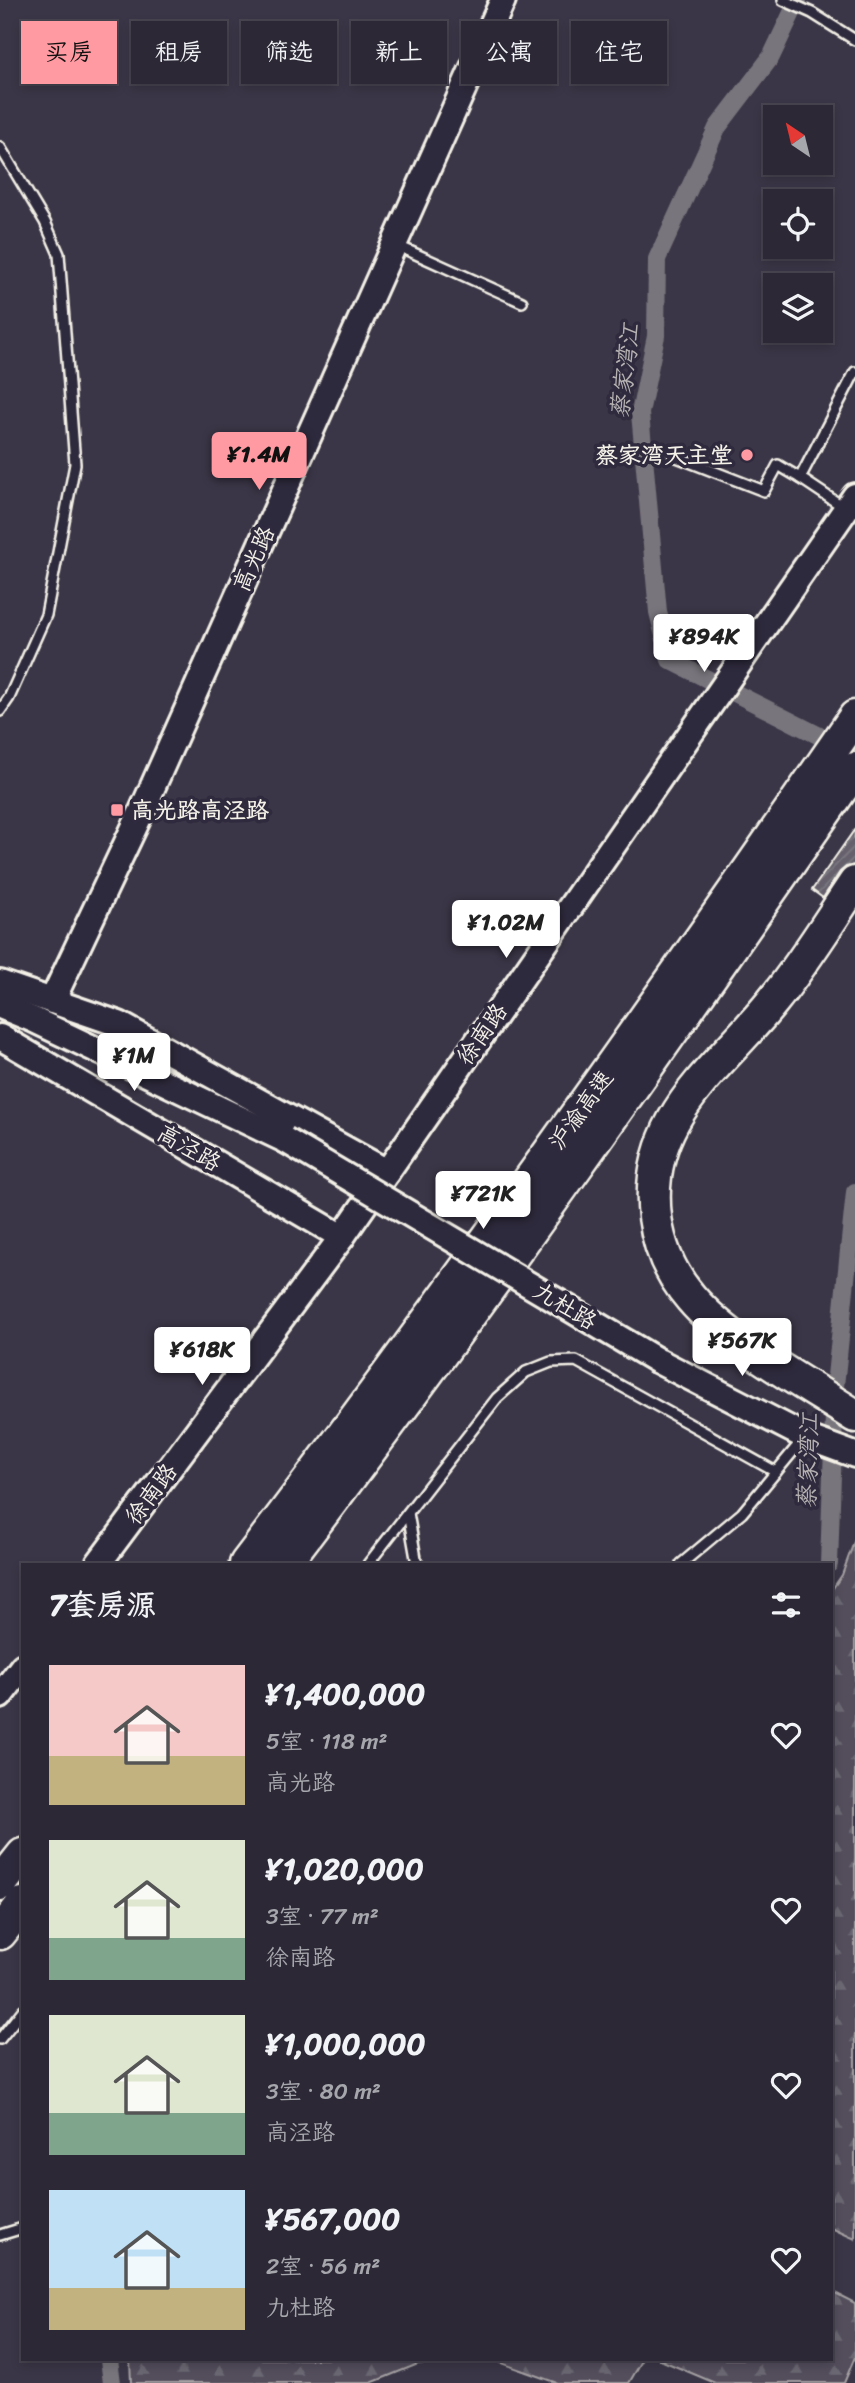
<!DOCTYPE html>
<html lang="zh">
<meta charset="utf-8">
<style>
:root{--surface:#2c2835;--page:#383441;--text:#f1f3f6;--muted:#a6a6ad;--line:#484450;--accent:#ff9aa2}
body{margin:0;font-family:Sriracha,"LXGW WenKai TC",sans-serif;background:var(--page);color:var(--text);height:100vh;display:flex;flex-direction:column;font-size:26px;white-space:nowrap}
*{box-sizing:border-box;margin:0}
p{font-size:23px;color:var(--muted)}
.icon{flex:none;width:38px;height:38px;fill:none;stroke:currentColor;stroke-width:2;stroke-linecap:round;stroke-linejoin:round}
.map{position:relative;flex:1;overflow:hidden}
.drawer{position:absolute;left:21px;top:1563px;width:812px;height:798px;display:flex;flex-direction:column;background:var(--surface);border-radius:0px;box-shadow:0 4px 10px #0003,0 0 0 2px var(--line)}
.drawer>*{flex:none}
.hud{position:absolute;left:21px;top:21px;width:814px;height:63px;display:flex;gap:14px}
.needle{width:46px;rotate:325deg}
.fabs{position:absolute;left:763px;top:105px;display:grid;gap:14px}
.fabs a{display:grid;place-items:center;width:70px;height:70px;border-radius:0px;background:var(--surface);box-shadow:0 4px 10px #0003,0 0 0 2px var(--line);font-size:35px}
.price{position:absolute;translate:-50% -60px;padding:0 16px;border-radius:7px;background:#fff;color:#222;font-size:23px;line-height:46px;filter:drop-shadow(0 2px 4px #0008)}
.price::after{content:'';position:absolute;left:50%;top:42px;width:21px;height:16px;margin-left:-10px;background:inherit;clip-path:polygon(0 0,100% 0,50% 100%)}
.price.selected{background:var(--accent);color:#111}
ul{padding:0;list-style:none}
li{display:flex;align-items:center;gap:21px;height:175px;padding:0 28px}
li span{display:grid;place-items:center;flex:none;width:196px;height:140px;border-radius:0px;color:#555}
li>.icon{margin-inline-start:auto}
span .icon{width:84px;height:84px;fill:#fffc;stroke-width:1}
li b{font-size:30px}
h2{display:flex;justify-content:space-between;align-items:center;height:84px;padding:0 28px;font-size:30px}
.chip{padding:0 24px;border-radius:0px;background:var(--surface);box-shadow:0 4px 10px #0003,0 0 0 2px var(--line);font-size:24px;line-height:63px}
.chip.selected{background:var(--accent);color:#111}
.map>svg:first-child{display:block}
</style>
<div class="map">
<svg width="855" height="2383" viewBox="0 0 855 2383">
<defs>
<pattern id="forest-firs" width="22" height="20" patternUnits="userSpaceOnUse" patternTransform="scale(1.75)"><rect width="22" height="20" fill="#534e5c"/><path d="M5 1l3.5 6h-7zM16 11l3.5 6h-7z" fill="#6c6873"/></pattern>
<pattern id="building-hatch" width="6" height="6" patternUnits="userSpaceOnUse" patternTransform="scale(1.75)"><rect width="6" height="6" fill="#65616c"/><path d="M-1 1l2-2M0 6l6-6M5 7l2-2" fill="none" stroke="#7c7881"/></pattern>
</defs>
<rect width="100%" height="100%" fill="#3b3647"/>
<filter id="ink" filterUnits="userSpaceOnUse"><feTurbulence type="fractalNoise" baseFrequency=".0143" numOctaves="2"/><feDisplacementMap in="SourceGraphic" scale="14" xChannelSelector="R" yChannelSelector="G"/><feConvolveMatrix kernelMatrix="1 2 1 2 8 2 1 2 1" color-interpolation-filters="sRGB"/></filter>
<g filter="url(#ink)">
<g fill="url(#forest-firs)" stroke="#a4a0a2" stroke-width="2">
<polygon points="855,1539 855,2239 831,2228 831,1591 842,1575"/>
<polygon points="831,2291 855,2303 855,2357 844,2383 715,2383 658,2359 831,2359"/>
<polygon points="130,2359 469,2359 418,2364 371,2383 131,2383"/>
<polygon points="490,2359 643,2359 629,2383 557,2383"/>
</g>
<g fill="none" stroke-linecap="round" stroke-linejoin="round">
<g stroke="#78747b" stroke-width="18">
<polyline points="798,0 771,57 717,128 657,259 656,336 640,413 658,612 670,660 855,754"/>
<polyline points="829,1564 835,1386 855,1192"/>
<polyline points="109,2359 112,2383"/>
</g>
</g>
<polygon fill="url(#building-hatch)" stroke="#f4f1e8" stroke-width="2" points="855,829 855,865 846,867 840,872 823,898 812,890"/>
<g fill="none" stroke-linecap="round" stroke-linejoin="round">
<defs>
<g id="lane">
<polyline points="783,0 812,13 855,40"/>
<polyline points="0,147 45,222 59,254 75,464 46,615 9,698 0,711"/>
<polyline points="396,245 522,302"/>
<polyline points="674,456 764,491 778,465 800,478"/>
<polyline points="845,508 800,478 855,372"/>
<polyline points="408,1513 417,1564"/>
<polyline points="368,1564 497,1398 526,1372 551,1362 576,1361 776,1472"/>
<polyline points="681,1564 742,1513 804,1438"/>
<polyline points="0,2039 23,2010"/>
<polyline points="0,2235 23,2228"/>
</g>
<g id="secondary">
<polyline points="0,983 119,1024 387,1172"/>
<polyline points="52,1001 141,813 503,0"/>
<polyline points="0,1006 34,1020 285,1140"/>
<polyline points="0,1037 342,1237"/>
<polyline points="658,1361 806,1437 855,1455"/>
<polyline points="98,1564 342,1237 855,496"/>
<polyline points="0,1696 23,1666"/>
</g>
<g id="highway">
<path d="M 855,883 C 828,923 803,964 773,1001 C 717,1071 643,1116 655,1217 C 659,1247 671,1275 691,1298 C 729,1343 805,1383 855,1416"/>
<path d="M 246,1564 C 457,1287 658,1003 855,717"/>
<path d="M 284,1564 C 482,1305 669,1037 855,769"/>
<polyline points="0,1884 23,1855"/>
<polyline points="0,1933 23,1904"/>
</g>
</defs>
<use href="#lane" stroke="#f4f1e8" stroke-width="14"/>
<use href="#secondary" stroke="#f4f1e8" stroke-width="30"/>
<use href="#highway" stroke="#f4f1e8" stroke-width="37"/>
<use href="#lane" stroke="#2f2a3d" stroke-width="9"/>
<use href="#secondary" stroke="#2f2a3d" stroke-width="24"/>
<use href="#highway" stroke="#2f2a3d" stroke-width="32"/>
<defs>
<polyline id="secondary-bridge" points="285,1140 658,1361"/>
</defs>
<use href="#secondary-bridge" stroke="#f4f1e8" stroke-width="30" stroke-linecap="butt"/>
<use href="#secondary-bridge" stroke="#2f2a3d" stroke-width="24"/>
</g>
</g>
<g fill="#ff9aa2" stroke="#2f2a3d" stroke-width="2.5">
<circle cx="747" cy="455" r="7"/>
<rect x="110" y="803" width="14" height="14" rx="3.5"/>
</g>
<g text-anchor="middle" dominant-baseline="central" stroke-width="7" stroke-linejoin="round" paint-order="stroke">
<g font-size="23" font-weight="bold" fill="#f4f1e8" stroke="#2f2a3d" text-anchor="end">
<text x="733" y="455">蔡家湾天主堂</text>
<text x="131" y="810" text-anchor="start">高光路高泾路</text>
</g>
<g font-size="23" fill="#f4f1e8" stroke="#2f2a3d">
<text transform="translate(254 559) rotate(-66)">高光路</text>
<text transform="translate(482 1034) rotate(-55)">徐南路</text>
<text transform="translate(581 1110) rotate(-54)">沪渝高速</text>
<text transform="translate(189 1148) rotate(30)">高泾路</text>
<text transform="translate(565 1306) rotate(31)">九杜路</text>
<text transform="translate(151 1494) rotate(-53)">徐南路</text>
</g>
<g font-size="24" font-style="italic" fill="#b6b2b2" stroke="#2f2a3d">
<text transform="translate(625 371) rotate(-83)">蔡家湾江</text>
<text transform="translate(808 1461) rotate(-88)">蔡家湾江</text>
</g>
</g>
</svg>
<div class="fabs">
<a><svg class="needle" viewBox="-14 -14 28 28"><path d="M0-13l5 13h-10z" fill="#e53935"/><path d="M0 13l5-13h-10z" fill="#a6a6ad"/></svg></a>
<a><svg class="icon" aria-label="locate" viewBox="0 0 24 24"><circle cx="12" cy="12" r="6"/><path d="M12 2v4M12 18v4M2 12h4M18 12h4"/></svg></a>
<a><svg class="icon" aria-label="layers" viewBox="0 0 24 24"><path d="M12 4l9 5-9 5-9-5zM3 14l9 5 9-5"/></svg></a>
</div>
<b class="price selected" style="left:259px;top:492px">¥1.4M</b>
<b class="price" style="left:704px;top:674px">¥894K</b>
<b class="price" style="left:506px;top:960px">¥1.02M</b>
<b class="price" style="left:134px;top:1093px">¥1M</b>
<b class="price" style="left:483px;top:1231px">¥721K</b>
<b class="price" style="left:742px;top:1378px">¥567K</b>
<b class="price" style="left:202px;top:1387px">¥618K</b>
<div class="hud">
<a class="chip selected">买房</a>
<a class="chip">租房</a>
<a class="chip">筛选</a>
<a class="chip">新上</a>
<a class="chip">公寓</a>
<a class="chip">住宅</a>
</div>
<section class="drawer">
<h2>7套房源<svg class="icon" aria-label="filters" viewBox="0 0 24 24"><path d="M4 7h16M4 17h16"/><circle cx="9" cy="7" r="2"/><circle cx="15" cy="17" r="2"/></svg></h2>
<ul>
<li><span style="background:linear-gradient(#f6c9c9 65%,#c2b280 0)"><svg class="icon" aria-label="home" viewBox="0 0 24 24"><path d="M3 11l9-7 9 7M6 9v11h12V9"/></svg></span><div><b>¥1,400,000</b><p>5室 · 118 m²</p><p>高光路</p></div><svg class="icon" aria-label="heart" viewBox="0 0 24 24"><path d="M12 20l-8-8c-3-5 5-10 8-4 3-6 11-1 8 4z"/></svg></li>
<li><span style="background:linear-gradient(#dfe7d0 70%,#7fa58c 0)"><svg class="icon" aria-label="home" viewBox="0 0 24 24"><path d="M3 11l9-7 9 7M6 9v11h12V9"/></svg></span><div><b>¥1,020,000</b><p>3室 · 77 m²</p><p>徐南路</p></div><svg class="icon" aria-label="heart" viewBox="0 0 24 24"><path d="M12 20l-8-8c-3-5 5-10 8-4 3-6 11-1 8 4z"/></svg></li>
<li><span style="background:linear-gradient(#dfe7d0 70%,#7fa58c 0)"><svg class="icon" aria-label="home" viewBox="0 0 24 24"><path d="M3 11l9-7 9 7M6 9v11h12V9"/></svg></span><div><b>¥1,000,000</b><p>3室 · 80 m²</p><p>高泾路</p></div><svg class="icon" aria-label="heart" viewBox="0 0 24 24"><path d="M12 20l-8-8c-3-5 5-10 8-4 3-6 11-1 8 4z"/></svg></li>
<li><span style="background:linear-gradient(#bfe0f5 70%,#c2b280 0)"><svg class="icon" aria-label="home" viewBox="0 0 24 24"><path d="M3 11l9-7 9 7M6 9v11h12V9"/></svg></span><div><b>¥567,000</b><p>2室 · 56 m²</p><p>九杜路</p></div><svg class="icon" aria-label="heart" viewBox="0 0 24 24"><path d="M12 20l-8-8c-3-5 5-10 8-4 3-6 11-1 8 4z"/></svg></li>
</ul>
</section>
</div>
